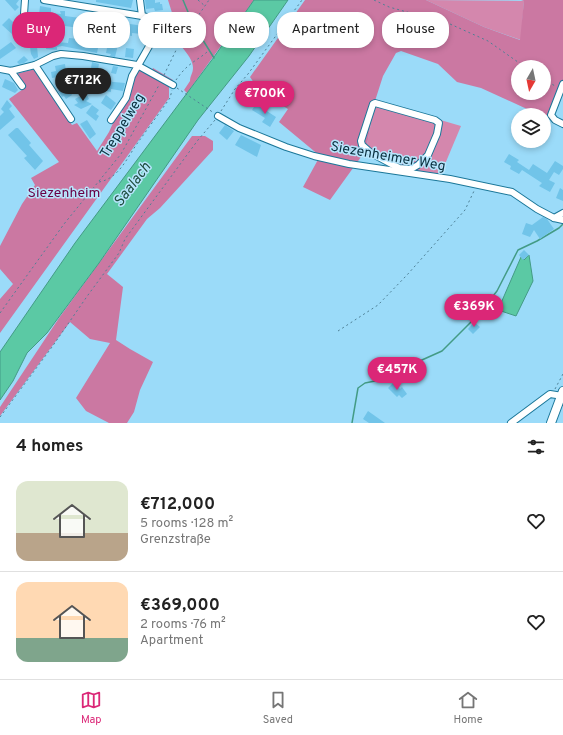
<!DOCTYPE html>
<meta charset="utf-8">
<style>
:root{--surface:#fff;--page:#f2f2f2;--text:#222;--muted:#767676;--line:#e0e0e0;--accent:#db2777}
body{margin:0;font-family:Overpass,sans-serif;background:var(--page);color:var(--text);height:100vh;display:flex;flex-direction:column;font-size:15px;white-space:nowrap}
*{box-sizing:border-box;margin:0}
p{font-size:13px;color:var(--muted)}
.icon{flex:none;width:22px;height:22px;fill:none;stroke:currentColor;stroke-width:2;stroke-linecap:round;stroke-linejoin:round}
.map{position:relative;height:423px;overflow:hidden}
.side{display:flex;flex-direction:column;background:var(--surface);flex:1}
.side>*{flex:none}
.guide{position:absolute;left:12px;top:12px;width:539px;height:36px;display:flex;gap:8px}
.needle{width:26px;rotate:189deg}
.controls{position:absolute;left:511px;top:60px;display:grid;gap:8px}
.controls a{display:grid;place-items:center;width:40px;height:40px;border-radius:50%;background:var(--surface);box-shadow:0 2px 6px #0003;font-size:20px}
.price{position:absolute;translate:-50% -34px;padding:0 9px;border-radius:14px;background:var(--accent);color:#fff;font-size:13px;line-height:26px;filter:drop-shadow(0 1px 2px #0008)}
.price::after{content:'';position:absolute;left:50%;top:24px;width:12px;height:9px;margin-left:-6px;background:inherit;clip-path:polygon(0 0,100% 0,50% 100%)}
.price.current{background:#222;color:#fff}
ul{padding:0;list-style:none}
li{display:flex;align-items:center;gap:12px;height:100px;padding:0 16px}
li+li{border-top:1px solid var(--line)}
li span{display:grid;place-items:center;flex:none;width:112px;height:80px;border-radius:12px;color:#555}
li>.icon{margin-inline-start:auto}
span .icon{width:48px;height:48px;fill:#fffc;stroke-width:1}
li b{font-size:17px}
h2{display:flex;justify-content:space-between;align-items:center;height:48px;padding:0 16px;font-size:17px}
.pill{padding:0 14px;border-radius:16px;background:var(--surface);box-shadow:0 2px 6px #0003;font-size:14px;line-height:36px}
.pill.current{background:var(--accent);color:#fff}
.menu{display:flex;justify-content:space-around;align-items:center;height:56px;border-top:1px solid var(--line);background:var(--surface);font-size:11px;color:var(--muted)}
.menu a{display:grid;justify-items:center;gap:2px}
.menu .current{color:var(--accent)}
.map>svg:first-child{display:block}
</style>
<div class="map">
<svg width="563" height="423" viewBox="0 0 563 423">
<rect width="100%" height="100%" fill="#9bdbf9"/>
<g fill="#d487ad">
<polygon points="426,0 524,1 521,40 484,27"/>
<polygon points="375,101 461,126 440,176 404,170 366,150"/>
</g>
<g fill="#cb78a2" fill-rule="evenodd">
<path d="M 168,0 L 254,0 L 187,93 L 184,90 L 190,81 C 190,76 193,73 193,68 C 194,56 171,36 163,27 L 173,16 Z"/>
<path d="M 305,0 L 426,0 L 484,27 L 520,40 L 524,1 L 521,0 L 563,0 L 563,84 L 551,115 L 540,115 L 481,88 L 457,82 L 438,64 L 401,51 L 396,53 L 383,76 L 375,101 L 366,150 L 330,200 L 303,187 L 320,156 L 279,122 L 288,109 C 273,100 259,92 250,77 ZM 518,67 L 544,67 L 544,93 L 518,93 Z"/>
<polygon points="153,68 173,80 169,85 169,98 0,333 0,299 13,284 0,269 0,246 22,204 35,185 31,178 59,162 9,99 26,87 16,74 35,69 72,125 77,123 97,151 109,132 118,112 127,100 138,69 149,75"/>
<polygon points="192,136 205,136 213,141 213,150 160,208 147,219 107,274 123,287 116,340 130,349 153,362 140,390 134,412 127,423 109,423 86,411 76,398 110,343 90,339 70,322 0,416 0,407 59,318"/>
</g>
<g fill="#5bc9a4" stroke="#439b85">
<polygon points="254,0 288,0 249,56 198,120 99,263 47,333 27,353 13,381 0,400 0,352 75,243 214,57"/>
<polygon points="529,255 533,281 516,316 498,310 521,257 524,260"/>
</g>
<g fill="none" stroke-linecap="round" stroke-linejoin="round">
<g stroke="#439b85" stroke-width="1.5">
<polyline points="183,0 193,24 214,58"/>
<polyline points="352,423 358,388 365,383 375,381 442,351 477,316 497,291 518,250 537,241 559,228 563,224"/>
</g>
</g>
<g fill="#71c4e9">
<polygon points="5,0 19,0 16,4 19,7 15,11"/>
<polygon points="96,0 133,0 131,8 96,2"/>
<polygon points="145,0 155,0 155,3 160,2 160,4 162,4 163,10 155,11 154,8 146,9"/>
<polygon points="40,6 51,8 51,13 61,14 60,11 65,11 65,16 80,18 79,28 65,26 64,21 64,24 62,24 62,20 44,18 44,16 39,15"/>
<polygon points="9,18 16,25 13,28 16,31 13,35 2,25"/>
<polygon points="90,20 116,24 115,29 123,30 124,23 149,27 147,38 142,37 142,34 132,33 132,36 124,35 123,37 117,36 117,37 113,36 113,33 93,30 93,33 81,31 82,26 89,27"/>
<polygon points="49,27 59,28 57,42 68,43 69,38 79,39 79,42 87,44 88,41 99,43 97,53 62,46 57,47 57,50 46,49"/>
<polygon points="25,32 30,32 30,38 24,38"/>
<polygon points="11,42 16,48 0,59 0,50"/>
<polygon points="108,43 118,45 115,57 110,56 111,54 106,53"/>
<polygon points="37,46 38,57 34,59 31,54 30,47"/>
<polygon points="126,48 134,49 133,58 125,57"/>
<polygon points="24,56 28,60 24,63 19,64 17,62"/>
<polygon points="92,62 99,64 98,70 91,68"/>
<polygon points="65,64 67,80 58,82 57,77 52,78 51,72 56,71 55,66"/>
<polygon points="113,66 118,67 116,74 111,73"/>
<polygon points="88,78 103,81 125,83 123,91 111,89 111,92 86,87"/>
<polygon points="5,79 14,83 18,90 15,93 2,87"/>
<polygon points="68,87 72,95 66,99 64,96 62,97 58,91 61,89 62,91"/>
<polygon points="86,93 89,99 86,101 92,104 81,109 74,105 78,103 75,99"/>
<polygon points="106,95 116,103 111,110 101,103"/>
<polygon points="7,100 12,106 9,109 15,117 0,130 0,116 4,112 1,109"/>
<polygon points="256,104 276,117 270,127 262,122 265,118 252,110"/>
<polygon points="92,105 99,110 96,114 99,116 96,121 86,113"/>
<polygon points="87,120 96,134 90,139 80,124"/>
<polygon points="225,125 234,131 227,140 219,133"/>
<polygon points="16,128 18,128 31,143 29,145 43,161 35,170 24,158 27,156 8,135"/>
<polygon points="241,135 261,145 257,157 235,145"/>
<polygon points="509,154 519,160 517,162 529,170 533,164 547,173 555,161 563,166 563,169 559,175 554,172 549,180 555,183 550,192 539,186 542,183 522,170 519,174 510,169 511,166 504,162"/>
<polygon points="560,188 563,190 563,201 556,198"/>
<polygon points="543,217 547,219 554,229 540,239 534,230 530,237 522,234 526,223 532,225"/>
<polygon points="524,250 529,255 523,260 519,255"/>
<polygon points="474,322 480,327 473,334 468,329"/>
<polygon points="394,382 400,389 402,387 407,394 402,398 399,395 397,397 388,388"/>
<polygon points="368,411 385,423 369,423 363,419"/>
</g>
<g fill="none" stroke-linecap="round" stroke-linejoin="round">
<defs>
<g id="minor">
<polyline points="44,0 142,16 156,19 160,27 132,76 126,98 111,120"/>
<polyline points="140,0 142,16"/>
<polyline points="24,14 25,0"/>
<polyline points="35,65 71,119"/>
<polyline points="0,69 11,71 35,65 53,56 61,54 83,56 137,65 173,85"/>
<polyline points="11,71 22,86"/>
<polyline points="563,84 551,115 555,120 563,124"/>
<polygon points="375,103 435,120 439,123 437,134 428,155 418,165 411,169 399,168 371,153 362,145 361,141 373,104"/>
<polyline points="218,116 239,128 286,147 314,156 349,164 450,179 512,192 537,209 554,218 563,220"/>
<polyline points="554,218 563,213"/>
<polyline points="511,423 550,394 563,396"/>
</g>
<polyline id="major" points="551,423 563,391"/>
</defs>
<use href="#minor" stroke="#1b7799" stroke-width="8"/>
<use href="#major" stroke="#1b7799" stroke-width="10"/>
<g stroke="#4e8096" stroke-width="1" stroke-dasharray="2 3" stroke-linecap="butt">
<polyline points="198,0 205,6"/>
<polyline points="374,0 389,7 450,24 488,41 525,67"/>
<polyline points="164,75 180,42 209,0"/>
<polyline points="544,79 555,86"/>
<path d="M 176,80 C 180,74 186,67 192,63 C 197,59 203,56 208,51"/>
<polyline points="177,88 214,113"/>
<polyline points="221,111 235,89 248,74 302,0"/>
<path d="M 99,182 C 120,178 127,157 139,141 C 149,127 160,112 170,98 L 172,90"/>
<polyline points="0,313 64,224 121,154 159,85"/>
<polyline points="338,331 378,305 407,275 465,210 474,191"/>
<polyline points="555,389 563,374"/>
<polyline points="0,417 52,347 88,295 119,253 125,239 198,140 215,120"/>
</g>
<use href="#minor" stroke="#fff" stroke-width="6"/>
<use href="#major" stroke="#fff" stroke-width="8"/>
</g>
<g text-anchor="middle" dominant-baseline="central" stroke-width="3" stroke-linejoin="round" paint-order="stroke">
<g font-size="14" fill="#0a2f3e" stroke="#b7e6fd">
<text transform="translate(123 126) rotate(-59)">Treppelweg</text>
<text transform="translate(388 157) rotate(10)">Siezenheimer Weg</text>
</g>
<g font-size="14" fill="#690045" stroke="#b7e6fd">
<text x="64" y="193">Siezenheim</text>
</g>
<g font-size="15" font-style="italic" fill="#1f4e3f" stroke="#b7e6fd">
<text transform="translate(133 185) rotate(-53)">Saalach</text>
</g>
</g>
</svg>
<div class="controls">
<a><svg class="needle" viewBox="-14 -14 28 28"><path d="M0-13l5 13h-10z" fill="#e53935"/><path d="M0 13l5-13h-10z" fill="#767676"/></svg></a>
<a><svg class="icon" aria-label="layers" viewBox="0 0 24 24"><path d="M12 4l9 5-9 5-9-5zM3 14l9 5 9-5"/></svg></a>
</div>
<b class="price current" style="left:83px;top:102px">€712K</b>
<b class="price" style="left:265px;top:115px">€700K</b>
<b class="price" style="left:474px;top:328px">€369K</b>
<b class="price" style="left:397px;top:391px">€457K</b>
<div class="guide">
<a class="pill current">Buy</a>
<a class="pill">Rent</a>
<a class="pill">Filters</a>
<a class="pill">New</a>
<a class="pill">Apartment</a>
<a class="pill">House</a>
</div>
</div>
<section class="side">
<h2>4 homes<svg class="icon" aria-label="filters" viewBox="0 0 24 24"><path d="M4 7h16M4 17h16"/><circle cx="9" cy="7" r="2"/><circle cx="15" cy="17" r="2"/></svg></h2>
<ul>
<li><span style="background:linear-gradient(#dfe7d0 65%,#b9a48a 0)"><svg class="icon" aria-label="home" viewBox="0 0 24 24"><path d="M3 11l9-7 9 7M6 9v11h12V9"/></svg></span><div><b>€712,000</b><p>5 rooms · 128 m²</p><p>Grenzstraße</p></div><svg class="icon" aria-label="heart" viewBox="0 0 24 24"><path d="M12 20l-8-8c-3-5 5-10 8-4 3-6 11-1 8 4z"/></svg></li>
<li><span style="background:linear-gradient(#ffd9b3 70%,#7fa58c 0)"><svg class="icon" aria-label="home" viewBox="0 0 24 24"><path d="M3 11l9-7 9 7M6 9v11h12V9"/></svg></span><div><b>€369,000</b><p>2 rooms · 76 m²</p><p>Apartment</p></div><svg class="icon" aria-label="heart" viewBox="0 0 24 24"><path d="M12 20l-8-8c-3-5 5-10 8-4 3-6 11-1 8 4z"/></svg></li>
</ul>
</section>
<nav class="menu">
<a class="current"><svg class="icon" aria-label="map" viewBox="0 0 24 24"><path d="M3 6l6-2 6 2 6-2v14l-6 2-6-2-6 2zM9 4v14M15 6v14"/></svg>Map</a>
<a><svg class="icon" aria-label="saved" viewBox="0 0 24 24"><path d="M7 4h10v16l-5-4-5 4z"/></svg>Saved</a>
<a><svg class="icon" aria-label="home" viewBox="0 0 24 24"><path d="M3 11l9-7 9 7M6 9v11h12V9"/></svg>Home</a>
</nav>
